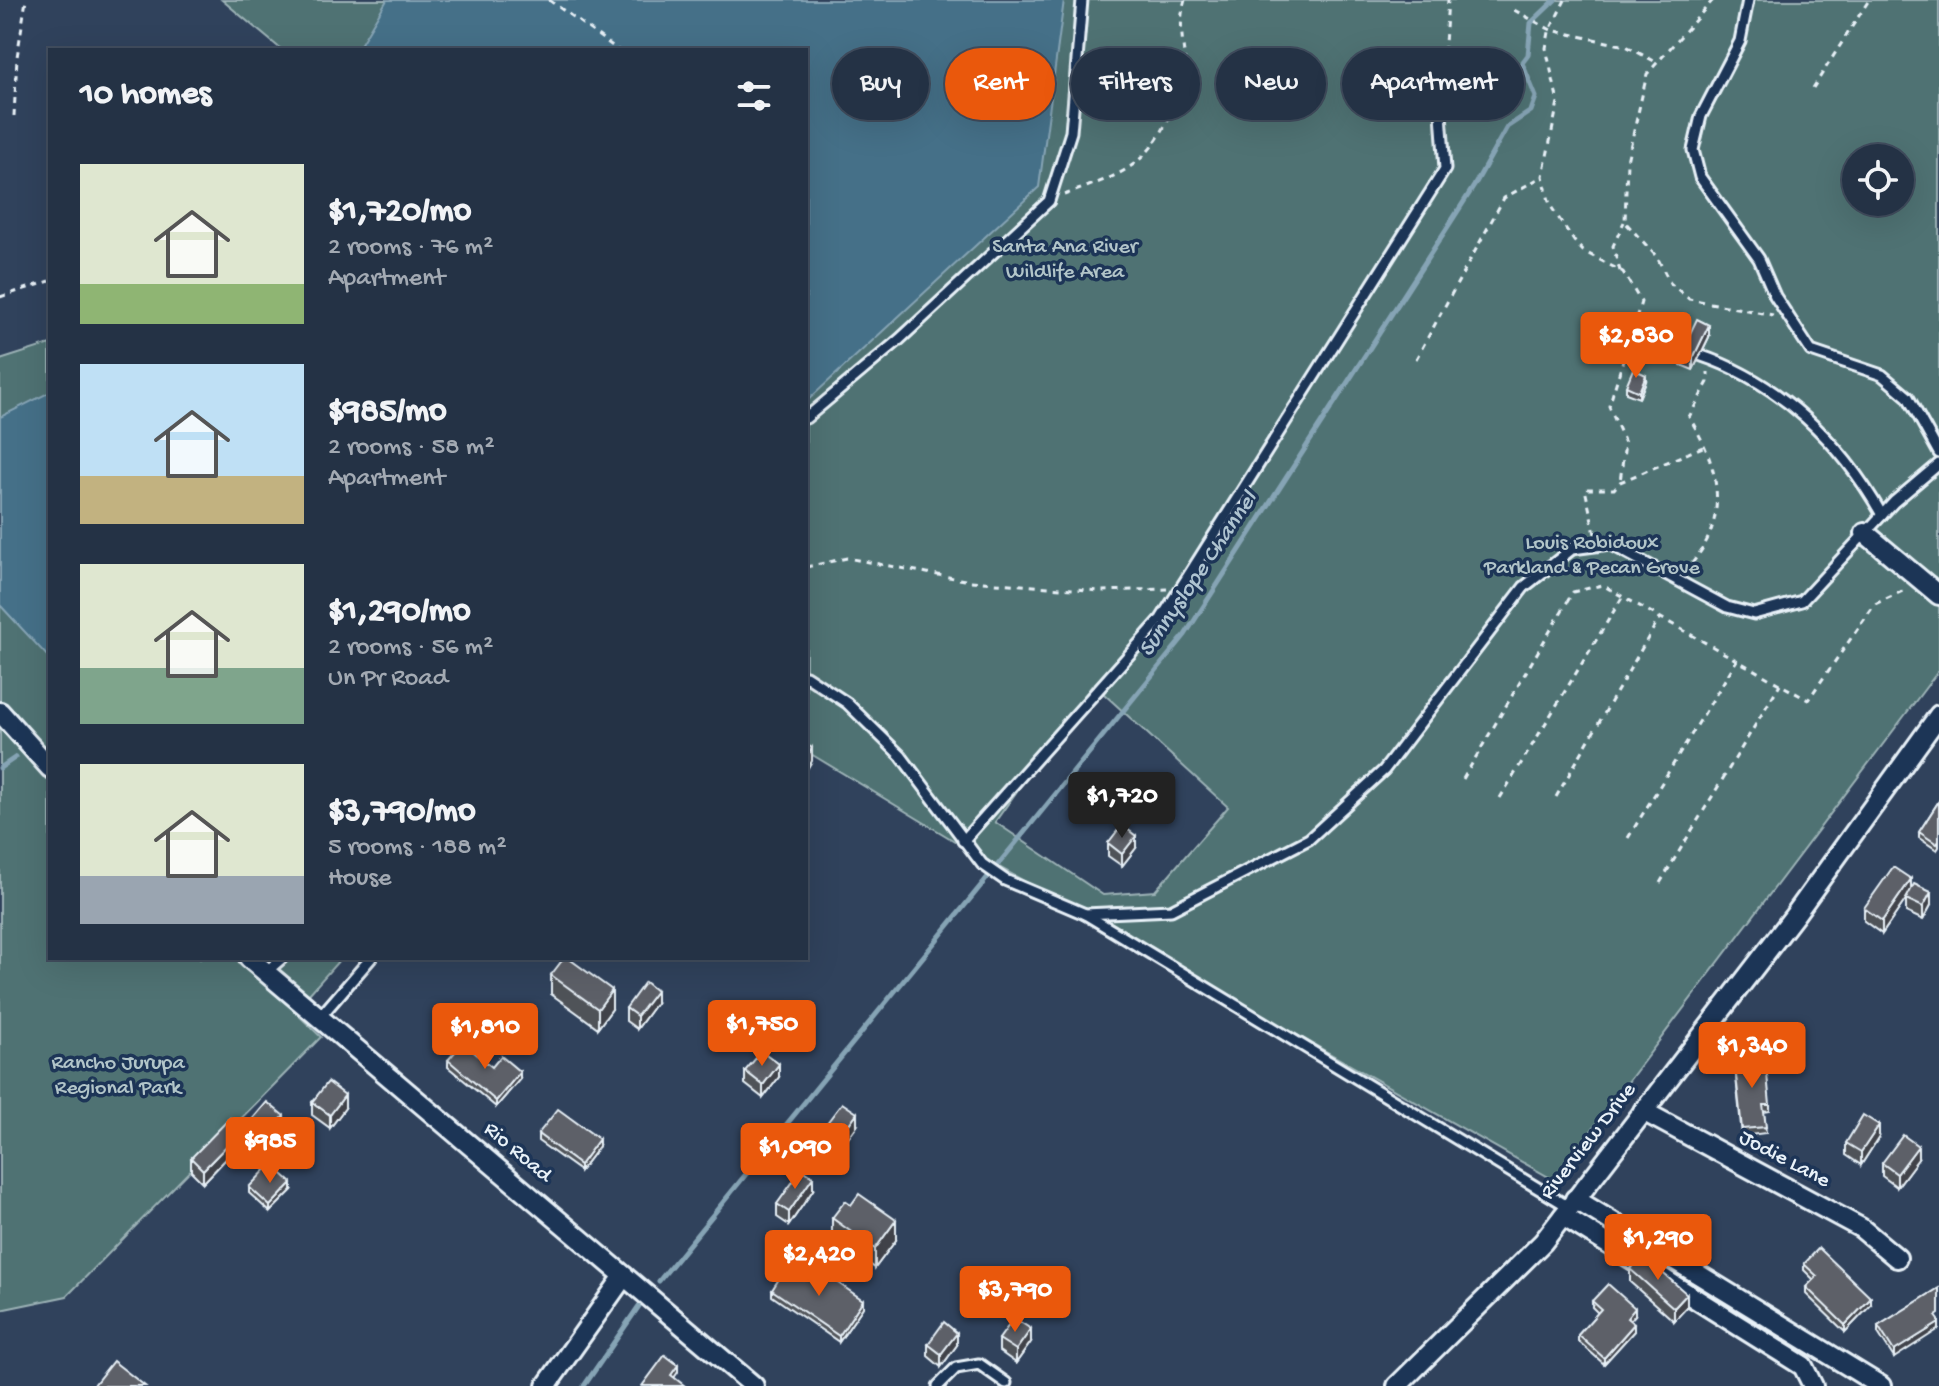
<!DOCTYPE html>
<meta charset="utf-8">
<style>
:root{--surface:#243245;--page:#303e50;--text:#f1f3f6;--muted:#a3aab3;--line:#414d5e;--accent:#ea580c}
body{margin:0;font-family:"Gochi Hand",sans-serif;background:var(--page);color:var(--text);height:100vh;display:flex;flex-direction:column;font-size:30px;white-space:nowrap}
*{box-sizing:border-box;margin:0}
p{font-size:26px;color:var(--muted)}
.icon{flex:none;width:44px;height:44px;fill:none;stroke:currentColor;stroke-width:2;stroke-linecap:round;stroke-linejoin:round}
.map{position:relative;flex:1;overflow:hidden}
.side{position:absolute;left:48px;top:48px;width:760px;height:912px;display:flex;flex-direction:column;background:var(--surface);border-radius:0px;box-shadow:0 8px 32px #0002,0 0 0 2px var(--line)}
.side>*{flex:none}
.top-card{position:absolute;left:832px;top:48px;width:760px;height:72px;display:flex;gap:16px}
.fabs{position:absolute;left:1842px;top:144px;display:grid;gap:16px}
.fabs a{display:grid;place-items:center;width:72px;height:72px;border-radius:50%;background:var(--surface);box-shadow:0 8px 32px #0002,0 0 0 2px var(--line);font-size:40px}
.price{position:absolute;translate:-50% -68px;padding:0 18px;border-radius:8px;background:var(--accent);color:#fff;font-size:26px;line-height:52px;filter:drop-shadow(0 2px 4px #0008)}
.price::after{content:'';position:absolute;left:50%;top:48px;width:24px;height:18px;margin-left:-12px;background:inherit;clip-path:polygon(0 0,100% 0,50% 100%)}
.price.active{background:#222;color:#fff}
ul{padding:0;list-style:none}
li{display:flex;align-items:center;gap:24px;height:200px;padding:0 32px}
li span{display:grid;place-items:center;flex:none;width:224px;height:160px;border-radius:0px;color:#555}
li>.icon{margin-inline-start:auto}
span .icon{width:96px;height:96px;fill:#fffc;stroke-width:1}
li b{font-size:34px}
h2{display:flex;justify-content:space-between;align-items:center;height:96px;padding:0 32px;font-size:34px}
.tag{padding:0 28px;border-radius:36px;background:var(--surface);box-shadow:0 8px 32px #0002,0 0 0 2px var(--line);font-size:28px;line-height:72px}
.tag.active{background:var(--accent);color:#fff}
.map>svg:first-child{display:block}
</style>
<div class="map">
<svg width="1939" height="1386" viewBox="0 0 1939 1386">
<rect width="100%" height="100%" fill="#30425c"/>
<filter id="ink" filterUnits="userSpaceOnUse"><feTurbulence type="fractalNoise" baseFrequency=".0125" numOctaves="2"/><feDisplacementMap in="SourceGraphic" scale="16" xChannelSelector="R" yChannelSelector="G"/><feConvolveMatrix kernelMatrix="1 2 1 2 8 2 1 2 1" color-interpolation-filters="sRGB"/></filter>
<g filter="url(#ink)">
<g fill="#4f7273" stroke="#9cb2b6" stroke-width="2" fill-rule="evenodd">
<path d="M 222,0 L 1939,0 L 1939,670 L 1554,1180 L 976,854 L 806,751 L 806,50 L 282,50 ZM 1856,158 L 1900,158 L 1900,202 L 1856,202 ZM 1093,684 L 1228,807 L 1155,891 L 1103,895 L 995,822 Z"/>
<polygon points="50,344 50,958 341,958 294,1011 321,1037 67,1296 0,1310 0,360"/>
</g>
<g fill="#447088" stroke="#86a4b5" stroke-width="2">
<polygon points="387,0 1064,0 1039,187 806,402 806,50 357,50"/>
<polygon points="50,392 50,659 0,605 0,417"/>
</g>
<g fill="none" stroke-linecap="round" stroke-linejoin="round">
<g stroke="#86a4b5" stroke-width="5">
<polyline points="49,729 50,729"/>
<polyline points="0,768 16,757"/>
<polyline points="659,1281 1185,635 1474,186 1507,127 1531,111 1536,97 1522,63 1528,55 1531,23 1555,0"/>
<polyline points="584,1386 639,1306"/>
</g>
<defs>
<g id="lane">
<polyline points="1748,0 1740,41 1701,116 1693,150 1700,177 1759,259 1775,296 1811,351 1882,375 1908,397 1939,453"/>
<path d="M 1699,355 C 1780,382 1841,442 1882,515"/>
<polyline points="806,418 900,339 1049,201 1071,132 1082,0"/>
<polyline points="806,676 847,703 901,756 982,864 1005,880 1085,914 1171,910 1309,839 1384,770 1524,587 1572,549 1610,544 1727,607 1754,614 1802,601 1894,502 1939,464"/>
<polyline points="963,841 1161,619 1445,169 1440,100"/>
<polyline points="1085,914 1569,1207"/>
<polyline points="266,972 282,958"/>
<polyline points="320,1017 371,958"/>
<polyline points="938,1386 956,1368 979,1364 1006,1383"/>
</g>
<g id="street">
<polyline points="1865,533 1939,595"/>
<polyline points="0,712 50,768"/>
<polyline points="249,958 754,1386"/>
<polyline points="1643,1111 1861,1228 1897,1258"/>
<polyline points="1575,1199 1881,1386"/>
<polyline points="1563,1216 1803,1366 1813,1386"/>
<polyline points="546,1386 624,1276"/>
<polyline points="1397,1386 1543,1242 1794,916 1939,715"/>
</g>
</defs>
<use href="#lane" stroke="#e8f1f8" stroke-width="15"/>
<use href="#street" stroke="#e8f1f8" stroke-width="24"/>
<g stroke="#e8f1f8" stroke-width="3" stroke-dasharray="6 6" stroke-linecap="butt">
<polyline points="549,0 618,50"/>
<polyline points="1565,0 1549,32 1546,48 1558,102 1543,176 1550,205 1574,241 1583,251 1623,272 1641,302 1609,406 1625,443 1620,482"/>
<polyline points="1713,0 1647,74 1627,161 1625,222 1657,257 1670,283 1689,299 1773,315"/>
<polyline points="1514,10 1551,30 1626,46 1656,62"/>
<polyline points="1442,88 1448,0"/>
<polyline points="1813,88 1869,0"/>
<polyline points="14,116 17,57 26,0"/>
<path d="M 1064,195 C 1118,175 1146,170 1171,113 C 1175,103 1184,90 1185,79 C 1187,51 1176,28 1185,0"/>
<polyline points="1620,271 1613,246 1624,222"/>
<polyline points="0,297 50,281"/>
<polyline points="1416,359 1504,198 1543,176"/>
<polyline points="1595,534 1585,489 1614,489 1620,482 1705,446"/>
<polyline points="806,567 847,558 970,581 1100,591 1167,589"/>
<path d="M 1684,572 C 1731,524 1722,470 1689,417 L 1708,382 L 1708,372"/>
<polyline points="1463,779 1573,592 1602,585 1808,700 1875,604 1905,590"/>
<polyline points="1556,797 1660,617"/>
<polyline points="1500,798 1623,596"/>
<polyline points="1628,838 1737,660"/>
<polyline points="1660,883 1780,684"/>
</g>
<use href="#lane" stroke="#1d3557" stroke-width="9"/>
<use href="#street" stroke="#1d3557" stroke-width="18"/>
</g>
<g fill="#505359" stroke="#e8f1f8" stroke-width="2">
<polygon points="1709,337 1693,370 1681,365 1681,352"/>
<polygon points="1646,381 1639,398 1626,393 1626,386"/>
<polygon points="1939,801 1939,847 1937,850 1919,838 1919,832"/>
<polygon points="1108,843 1136,848 1122,866 1108,856"/>
<polygon points="1911,890 1931,905 1923,920 1906,912 1906,899 1908,896 1882,934 1864,921 1864,908"/>
<polygon points="551,975 612,1009 598,1028 551,994"/>
<polygon points="656,1003 637,1029 626,1021 626,1008"/>
<polygon points="1734,1057 1770,1105 1770,1111 1764,1112 1766,1133 1742,1136"/>
<polygon points="448,1060 492,1067 520,1079 496,1107 448,1067"/>
<polygon points="745,1071 779,1077 763,1098 745,1084"/>
<polygon points="312,1102 345,1108 330,1128 312,1115"/>
<polygon points="251,1121 284,1129 267,1148 251,1133"/>
<polygon points="857,1126 829,1164 814,1153 814,1140"/>
<polygon points="538,1134 599,1146 580,1171 538,1141"/>
<polygon points="1879,1137 1861,1165 1846,1155 1846,1143"/>
<polygon points="242,1142 203,1183 191,1171 191,1158"/>
<polygon points="1918,1159 1897,1187 1882,1176 1882,1163"/>
<polygon points="249,1187 292,1190 270,1212 249,1193"/>
<polygon points="813,1190 789,1225 777,1217 777,1204"/>
<polygon points="832,1218 896,1240 875,1268 832,1237"/>
<polygon points="1804,1264 1871,1305 1845,1332 1806,1294 1806,1287 1814,1280 1804,1270"/>
<polygon points="1630,1269 1687,1307 1674,1321 1630,1282"/>
<polygon points="804,1280 863,1307 839,1342 772,1296 772,1290"/>
<polygon points="1939,1288 1894,1358 1878,1333 1878,1326"/>
<polygon points="1592,1301 1635,1315 1630,1320 1634,1331 1604,1364 1578,1341 1578,1335 1598,1313 1592,1307"/>
<polygon points="999,1339 1031,1342 1016,1363 999,1351"/>
<polygon points="928,1344 957,1345 941,1367 928,1356"/>
</g>
<g fill="#414349" stroke="#e8f1f8" stroke-width="2">
<polygon points="1709,325 1709,337 1693,370 1693,358"/>
<polygon points="1646,375 1646,381 1639,398 1639,392"/>
<polygon points="812,748 812,761 806,771 806,758"/>
<polygon points="1136,836 1136,848 1122,866 1122,854"/>
<polygon points="1911,879 1911,892 1882,934 1882,921"/>
<polygon points="1931,892 1931,905 1923,920 1923,907"/>
<polygon points="612,990 612,1009 598,1028 598,1009"/>
<polygon points="656,991 656,1003 637,1029 637,1016"/>
<polygon points="779,1064 779,1077 763,1098 763,1085"/>
<polygon points="520,1072 520,1079 496,1107 496,1101"/>
<polygon points="345,1095 345,1108 330,1128 330,1115"/>
<polygon points="857,1113 857,1126 829,1164 829,1151"/>
<polygon points="284,1116 284,1129 267,1148 267,1135"/>
<polygon points="1879,1125 1879,1137 1861,1165 1861,1152"/>
<polygon points="242,1130 242,1142 203,1183 203,1170"/>
<polygon points="599,1139 599,1146 580,1171 580,1165"/>
<polygon points="1918,1146 1918,1159 1897,1187 1897,1174"/>
<polygon points="813,1177 813,1190 789,1225 789,1212"/>
<polygon points="292,1183 292,1190 270,1212 270,1206"/>
<polygon points="896,1220 896,1240 875,1268 875,1249"/>
<polygon points="1687,1294 1687,1307 1674,1321 1674,1308"/>
<polygon points="1871,1298 1871,1305 1845,1332 1845,1325"/>
<polygon points="863,1300 863,1307 839,1342 839,1336"/>
<polygon points="1635,1308 1635,1315 1627,1324 1627,1318"/>
<polygon points="1939,1323 1939,1329 1894,1358 1894,1351"/>
<polygon points="1634,1324 1634,1331 1604,1364 1604,1358"/>
<polygon points="1031,1329 1031,1342 1016,1363 1016,1350"/>
<polygon points="957,1333 957,1345 941,1367 941,1354"/>
<polygon points="678,1365 678,1372 671,1382 671,1375"/>
</g>
<g fill="#5d6068" stroke="#e8f1f8" stroke-width="2">
<polygon points="1697,319 1709,325 1693,358 1681,352"/>
<polygon points="1633,369 1646,375 1639,392 1626,386"/>
<polygon points="806,744 812,748 806,758"/>
<polygon points="1939,801 1939,841 1937,844 1919,832"/>
<polygon points="1122,825 1136,836 1122,854 1108,843"/>
<polygon points="1893,867 1911,879 1882,921 1864,908"/>
<polygon points="1914,884 1931,892 1923,907 1906,899"/>
<polygon points="564,958 568,958 612,990 598,1009 551,975"/>
<polygon points="645,982 656,991 637,1016 626,1008"/>
<polygon points="463,1043 492,1067 501,1056 520,1072 496,1101 448,1060"/>
<polygon points="762,1051 779,1064 763,1085 745,1071"/>
<polygon points="1765,1054 1770,1105 1763,1105 1766,1127 1742,1129 1734,1057"/>
<polygon points="328,1082 345,1095 330,1115 312,1102"/>
<polygon points="267,1102 284,1116 267,1135 251,1121"/>
<polygon points="842,1103 857,1113 829,1151 814,1140"/>
<polygon points="558,1109 599,1139 580,1165 538,1134"/>
<polygon points="1863,1115 1879,1125 1861,1152 1846,1143"/>
<polygon points="230,1118 242,1130 203,1170 191,1158"/>
<polygon points="1903,1135 1918,1146 1897,1174 1882,1163"/>
<polygon points="271,1164 292,1183 270,1206 249,1187"/>
<polygon points="802,1169 813,1177 789,1212 777,1204"/>
<polygon points="859,1194 896,1220 875,1249 832,1218 845,1201 851,1205"/>
<polygon points="1819,1248 1871,1298 1845,1325 1806,1287 1817,1276 1804,1264"/>
<polygon points="1642,1255 1687,1294 1674,1308 1630,1269"/>
<polygon points="813,1266 863,1300 839,1336 772,1290 786,1268 804,1280"/>
<polygon points="1608,1284 1635,1308 1627,1318 1634,1324 1604,1358 1578,1335 1601,1309 1592,1301"/>
<polygon points="1939,1288 1939,1314 1936,1316 1939,1320 1939,1323 1894,1351 1878,1326"/>
<polygon points="1014,1318 1031,1329 1016,1350 999,1339"/>
<polygon points="944,1322 957,1333 941,1354 928,1344"/>
<polygon points="665,1355 678,1365 671,1375 685,1386 642,1386"/>
<polygon points="113,1361 145,1386 95,1386 94,1385"/>
</g>
</g>
<g text-anchor="middle" dominant-baseline="central" stroke-width="7" stroke-linejoin="round" paint-order="stroke">
<g font-size="22" fill="#b2c5c9" stroke="#1d3557">
<text x="1065" y="248">Santa Ana River<tspan x="1065" dy="25">Wildlife Area</tspan></text>
<text x="1592" y="544">Louis Robidoux<tspan x="1592" dy="25">Parkland &amp; Pecan Grove</tspan></text>
<text x="118" y="1064">Rancho Jurupa<tspan x="118" dy="25">Regional Park</tspan></text>
</g>
<g font-size="22" fill="#e8f1f8" stroke="#1d3557">
<text transform="translate(1589 1142) rotate(-52)">Riverview Drive</text>
<text transform="translate(517 1153) rotate(40)">Rio Road</text>
<text transform="translate(1784 1160) rotate(28)">Jodie Lane</text>
</g>
<g font-size="24" font-style="italic" fill="#afc4d1" stroke="#1d3557">
<text transform="translate(1199 575) rotate(-56)">Sunnyslope Channel</text>
</g>
</g>
</svg>
<div class="fabs">
<a><svg class="icon" aria-label="locate" viewBox="0 0 24 24"><circle cx="12" cy="12" r="6"/><path d="M12 2v4M12 18v4M2 12h4M18 12h4"/></svg></a>
</div>
<b class="price" style="left:1636px;top:380px">$2,830</b>
<b class="price active" style="left:1122px;top:840px">$1,720</b>
<b class="price" style="left:762px;top:1068px">$1,750</b>
<b class="price" style="left:485px;top:1071px">$1,810</b>
<b class="price" style="left:1752px;top:1090px">$1,340</b>
<b class="price" style="left:270px;top:1185px">$985</b>
<b class="price" style="left:795px;top:1191px">$1,090</b>
<b class="price" style="left:1658px;top:1282px">$1,290</b>
<b class="price" style="left:819px;top:1298px">$2,420</b>
<b class="price" style="left:1015px;top:1334px">$3,790</b>
<div class="top-card">
<a class="tag">Buy</a>
<a class="tag active">Rent</a>
<a class="tag">Filters</a>
<a class="tag">New</a>
<a class="tag">Apartment</a>
</div>
<section class="side">
<h2>10 homes<svg class="icon" aria-label="filters" viewBox="0 0 24 24"><path d="M4 7h16M4 17h16"/><circle cx="9" cy="7" r="2"/><circle cx="15" cy="17" r="2"/></svg></h2>
<ul>
<li><span style="background:linear-gradient(#dfe7d0 75%,#8fb573 0)"><svg class="icon" aria-label="home" viewBox="0 0 24 24"><path d="M3 11l9-7 9 7M6 9v11h12V9"/></svg></span><div><b>$1,720/mo</b><p>2 rooms · 76 m²</p><p>Apartment</p></div></li>
<li><span style="background:linear-gradient(#bfe0f5 70%,#c2b280 0)"><svg class="icon" aria-label="home" viewBox="0 0 24 24"><path d="M3 11l9-7 9 7M6 9v11h12V9"/></svg></span><div><b>$985/mo</b><p>2 rooms · 58 m²</p><p>Apartment</p></div></li>
<li><span style="background:linear-gradient(#dfe7d0 65%,#7fa58c 0)"><svg class="icon" aria-label="home" viewBox="0 0 24 24"><path d="M3 11l9-7 9 7M6 9v11h12V9"/></svg></span><div><b>$1,290/mo</b><p>2 rooms · 56 m²</p><p>Un Pr Road</p></div></li>
<li><span style="background:linear-gradient(#dfe7d0 70%,#9aa5b1 0)"><svg class="icon" aria-label="home" viewBox="0 0 24 24"><path d="M3 11l9-7 9 7M6 9v11h12V9"/></svg></span><div><b>$3,790/mo</b><p>5 rooms · 188 m²</p><p>House</p></div></li>
</ul>
</section>
</div>
